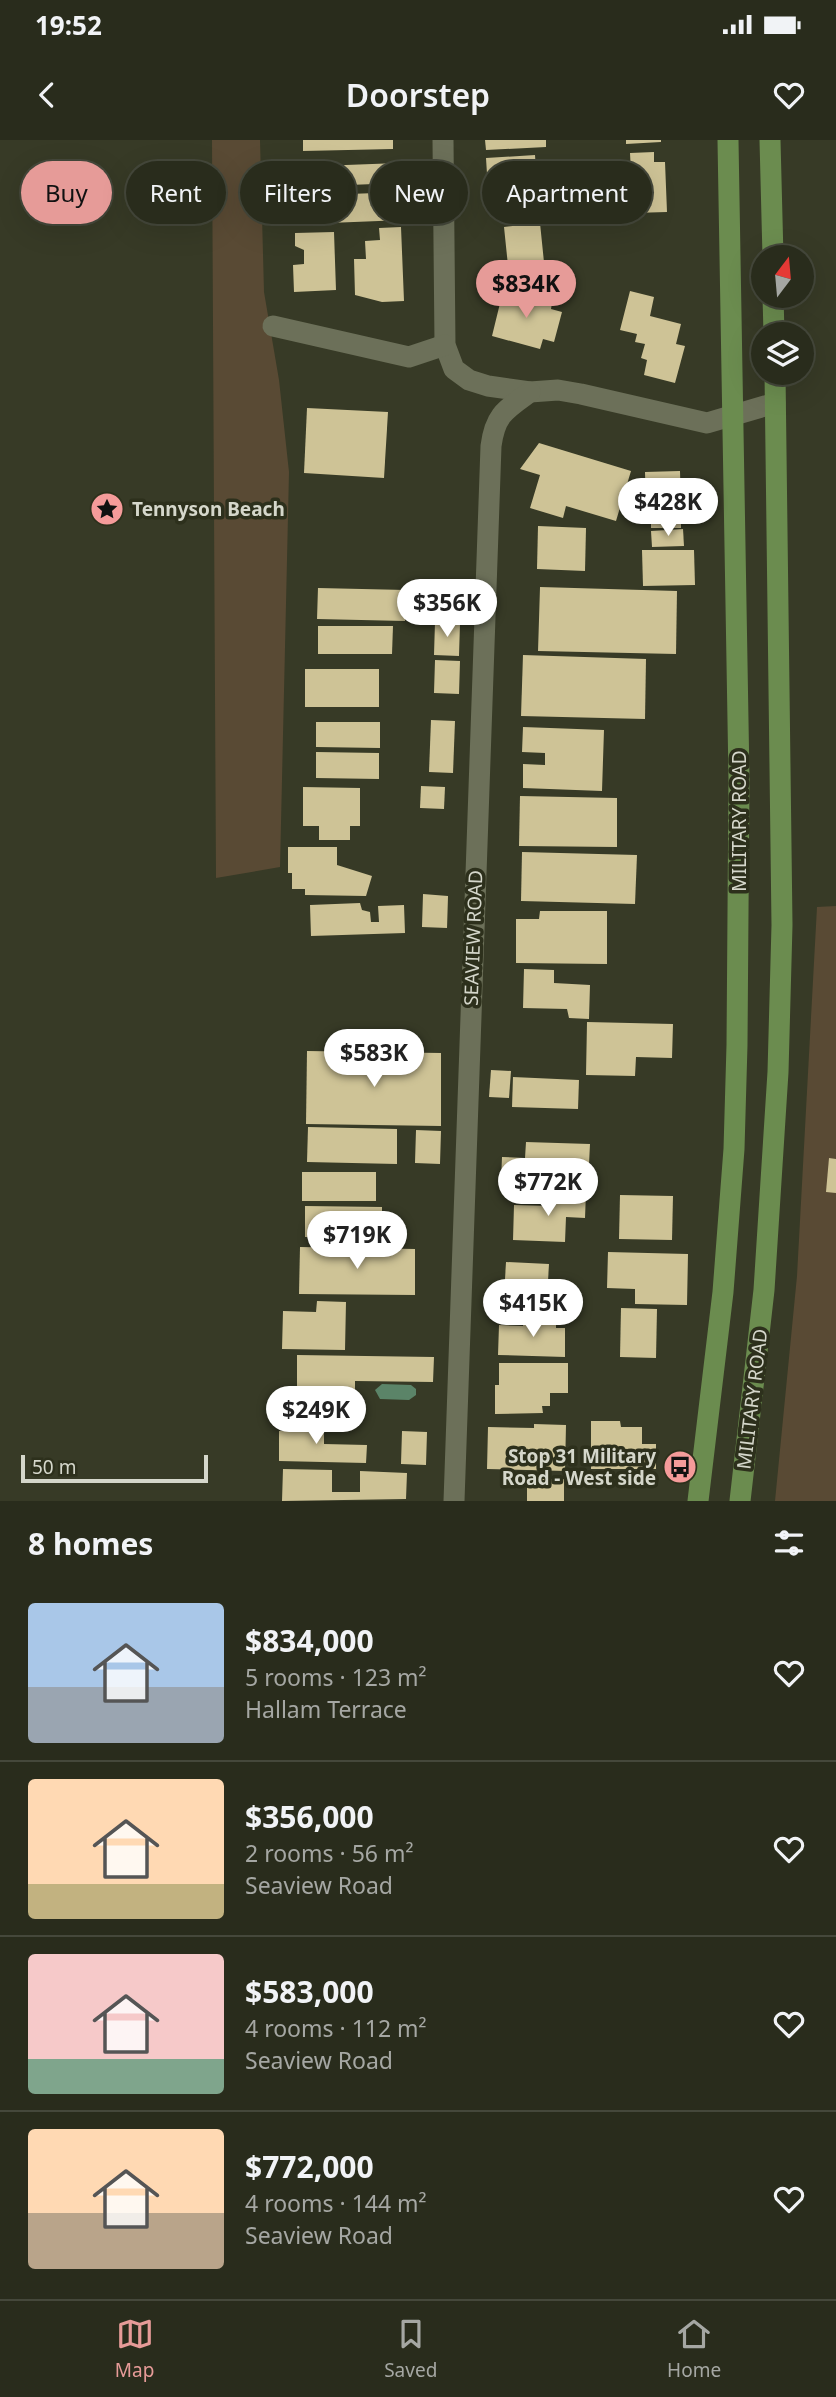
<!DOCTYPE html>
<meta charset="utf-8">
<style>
:root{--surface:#292c1c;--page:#313425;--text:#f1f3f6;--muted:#a5a7a3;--line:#45483b;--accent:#e69b98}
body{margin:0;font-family:"Noto Sans",sans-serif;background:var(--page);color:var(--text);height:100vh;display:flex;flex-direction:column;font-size:26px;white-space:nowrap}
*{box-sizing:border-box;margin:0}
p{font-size:23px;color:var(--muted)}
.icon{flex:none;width:38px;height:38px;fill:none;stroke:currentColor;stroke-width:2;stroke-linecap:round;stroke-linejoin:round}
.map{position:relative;height:1361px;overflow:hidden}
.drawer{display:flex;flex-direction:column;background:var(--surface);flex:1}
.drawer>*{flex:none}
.guide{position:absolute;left:21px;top:21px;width:794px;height:63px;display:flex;gap:14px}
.needle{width:46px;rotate:16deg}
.tools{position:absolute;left:751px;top:105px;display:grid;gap:14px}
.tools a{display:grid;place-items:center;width:63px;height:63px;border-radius:50%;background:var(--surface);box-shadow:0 7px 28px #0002,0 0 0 2px var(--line);font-size:35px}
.scale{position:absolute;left:21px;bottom:18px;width:187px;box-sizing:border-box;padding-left:7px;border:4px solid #d5d7cb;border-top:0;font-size:19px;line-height:24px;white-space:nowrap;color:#d5d7cb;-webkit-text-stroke:5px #2d301c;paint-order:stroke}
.price{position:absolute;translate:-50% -60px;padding:0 16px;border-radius:24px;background:#fff;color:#222;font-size:23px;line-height:46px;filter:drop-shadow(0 2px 4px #0008)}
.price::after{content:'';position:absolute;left:50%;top:42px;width:21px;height:16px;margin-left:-10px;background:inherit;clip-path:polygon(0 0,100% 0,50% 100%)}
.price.on{background:var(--accent);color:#111}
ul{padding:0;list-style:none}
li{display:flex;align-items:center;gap:21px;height:175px;padding:0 28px}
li+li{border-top:2px solid var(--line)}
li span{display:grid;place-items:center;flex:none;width:196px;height:140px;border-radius:7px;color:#555}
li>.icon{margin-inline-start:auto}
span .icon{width:84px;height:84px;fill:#fffc;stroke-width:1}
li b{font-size:30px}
h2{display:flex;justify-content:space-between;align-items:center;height:84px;padding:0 28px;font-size:30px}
.tag{padding:0 24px;border-radius:32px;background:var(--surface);box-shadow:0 7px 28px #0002,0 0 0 2px var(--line);font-size:24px;line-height:63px}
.tag.on{background:var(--accent);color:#111}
.status{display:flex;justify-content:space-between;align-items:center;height:49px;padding:0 35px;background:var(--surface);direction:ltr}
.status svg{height:19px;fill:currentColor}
header{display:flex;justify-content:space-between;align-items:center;height:91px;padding:0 28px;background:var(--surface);font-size:32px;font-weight:600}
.tabs{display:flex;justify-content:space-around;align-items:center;height:98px;border-top:2px solid var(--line);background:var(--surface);font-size:19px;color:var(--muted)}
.tabs a{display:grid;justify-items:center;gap:4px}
.tabs .on{color:var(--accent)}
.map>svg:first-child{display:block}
</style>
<div class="status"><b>19:52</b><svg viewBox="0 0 49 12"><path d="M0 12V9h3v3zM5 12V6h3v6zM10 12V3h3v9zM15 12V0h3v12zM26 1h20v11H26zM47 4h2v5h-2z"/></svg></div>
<header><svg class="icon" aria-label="back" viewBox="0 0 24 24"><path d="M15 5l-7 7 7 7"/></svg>Doorstep<svg class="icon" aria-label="heart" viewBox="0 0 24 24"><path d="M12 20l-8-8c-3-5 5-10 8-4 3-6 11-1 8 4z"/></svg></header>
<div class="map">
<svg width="836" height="1361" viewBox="0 0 836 1361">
<rect width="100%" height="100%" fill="#373a26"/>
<g fill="#594a34">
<polygon points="212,0 260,0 264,152 279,240 289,332 280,727 216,738"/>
<polygon points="836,766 836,1361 775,1361 797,1136 817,767"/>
</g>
<polygon fill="#5b8468" points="382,1244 411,1245 416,1249 416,1255 409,1260 380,1259 375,1250"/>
<g fill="#cec396">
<polygon points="303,0 393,0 393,9 303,11"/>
<polygon points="485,0 546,0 546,7 486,10"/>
<polygon points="626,0 661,0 661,2 626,4"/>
<polygon points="654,12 654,22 665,22 667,72 633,73 630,13"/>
<polygon points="535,15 538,62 489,65 486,18"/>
<polygon points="399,23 400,43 349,45 349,54 403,52 404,80 329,83 329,77 301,78 299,33 319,32 319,26"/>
<polygon points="540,83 545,132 536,133 537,142 510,145 504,87"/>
<polygon points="401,87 404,161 382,162 355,155 354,119 366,119 365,101 380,100 379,88"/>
<polygon points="334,92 336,150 294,152 293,125 304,124 304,110 295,106 295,93"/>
<polygon points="503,151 552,163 551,169 562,172 554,202 543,199 540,209 492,196"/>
<polygon points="630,151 654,157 650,176 681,184 676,204 685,206 675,243 644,235 647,220 641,218 645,204 635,202 637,194 620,190"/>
<polygon points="307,268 388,272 384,338 304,333"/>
<polygon points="539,303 631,331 616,381 566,366 563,378 530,368 540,335 520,329"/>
<polygon points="680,331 681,366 646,366 645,332"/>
<polygon points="681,368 681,388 651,388 651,369"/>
<polygon points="538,386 586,388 585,431 537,429"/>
<polygon points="683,389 684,406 652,407 651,391"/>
<polygon points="642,410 694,410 695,445 643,446"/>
<polygon points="436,446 461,447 460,479 436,479"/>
<polygon points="540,447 677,451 676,514 538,511"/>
<polygon points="318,448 406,450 405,481 317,479"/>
<polygon points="435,482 460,483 459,516 434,515"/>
<polygon points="318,486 393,486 392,514 318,514"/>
<polygon points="523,515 646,519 645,579 521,576"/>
<polygon points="435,520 460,521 459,554 434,553"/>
<rect x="305" y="529" width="74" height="38"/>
<polygon points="431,580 455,581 453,633 429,632"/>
<polygon points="316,582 380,582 380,608 316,607"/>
<polygon points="523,587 604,590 602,651 523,648 523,624 545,625 545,613 522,612"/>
<polygon points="316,612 379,613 379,639 316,638"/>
<polygon points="421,646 445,647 444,669 420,668"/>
<polygon points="303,647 360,648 360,686 350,686 350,700 319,700 319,686 303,686"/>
<polygon points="520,656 617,658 617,707 519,706"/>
<polygon points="288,707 337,707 337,725 372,736 366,756 305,755 305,749 292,749 292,733 288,733"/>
<polygon points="522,712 637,715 635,764 521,761"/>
<polygon points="423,754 448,756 447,788 422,787"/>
<polygon points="360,763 362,770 370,772 371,782 379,782 378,766 404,765 405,793 311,796 310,765"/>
<polygon points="540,771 607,771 607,824 516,823 516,779 539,779"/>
<polygon points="524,829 554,830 554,843 590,845 589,879 569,878 567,869 523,868"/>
<polygon points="587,882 673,884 672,918 636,917 635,936 586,935"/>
<polygon points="307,911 441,913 441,986 306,984"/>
<polygon points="491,930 511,931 509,958 489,957"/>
<polygon points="513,937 579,940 578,969 512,967"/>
<polygon points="308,987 397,989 397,1024 307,1022"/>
<polygon points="416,990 441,991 440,1024 415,1023"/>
<polygon points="526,1002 590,1004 588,1044 501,1041 502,1017 525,1018"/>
<polygon points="829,1018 836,1019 836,1053 826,1052"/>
<rect x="302" y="1032" width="74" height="29"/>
<polygon points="552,1051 586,1052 585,1078 566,1077 565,1102 513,1100 514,1065 551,1066"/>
<polygon points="620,1055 673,1056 672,1100 619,1099"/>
<polygon points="305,1066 382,1067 382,1099 305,1097"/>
<polygon points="300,1107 415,1109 415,1155 299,1154"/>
<polygon points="608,1112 688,1114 687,1165 635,1164 635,1149 607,1148"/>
<polygon points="506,1122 549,1124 547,1158 504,1156"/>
<polygon points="317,1161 346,1162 345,1210 282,1209 283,1171 316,1172"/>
<polygon points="621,1168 657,1169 656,1218 620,1217"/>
<polygon points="524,1178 556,1179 556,1188 565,1188 565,1217 498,1215 499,1185 523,1186"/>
<polygon points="297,1215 434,1217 433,1242 355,1241 355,1264 297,1263"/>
<polygon points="499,1223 568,1223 568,1253 550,1253 550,1266 542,1266 543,1273 495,1274 495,1245 499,1245"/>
<polygon points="296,1281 324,1282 324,1304 367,1305 366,1323 279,1321 279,1291 296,1291"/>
<polygon points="591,1281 620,1281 621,1287 642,1287 642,1304 656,1304 656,1329 591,1329"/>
<polygon points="534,1284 566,1285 565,1331 487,1329 488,1287 534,1288"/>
<polygon points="402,1291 427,1292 426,1325 401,1324"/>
<polygon points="283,1329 332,1330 332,1352 360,1352 360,1331 407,1333 406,1359 282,1361"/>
<rect x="527" y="1339" width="37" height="22"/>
</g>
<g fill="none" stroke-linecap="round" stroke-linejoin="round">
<g stroke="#6c7059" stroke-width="21">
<polyline points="443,0 445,205 454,229 469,240 488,246 530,252 558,250 581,254 707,283 775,263"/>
<polyline points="273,186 409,217 445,205"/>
<path d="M 454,1361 L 491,306 C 495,275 505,270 530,252"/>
</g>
<g stroke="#6b8c4f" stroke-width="21">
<polyline points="770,0 773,117"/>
<polyline points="773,156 774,194"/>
<polyline points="698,1361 723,1152 734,1009 737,905 739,639 728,0"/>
<polyline points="740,1361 764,1150 778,932 782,785 775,233"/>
</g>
</g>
<defs>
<symbol id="sight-disc" viewBox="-11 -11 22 22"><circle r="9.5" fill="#f59b9a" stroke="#2d301c"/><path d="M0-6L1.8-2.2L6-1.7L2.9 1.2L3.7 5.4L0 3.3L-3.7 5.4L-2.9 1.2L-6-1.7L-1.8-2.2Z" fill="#111"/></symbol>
<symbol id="bus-disc" viewBox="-11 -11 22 22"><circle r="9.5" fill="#f59b9a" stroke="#2d301c"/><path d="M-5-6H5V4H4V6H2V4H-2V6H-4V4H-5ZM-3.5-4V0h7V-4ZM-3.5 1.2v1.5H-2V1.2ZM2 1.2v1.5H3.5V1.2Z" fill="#111"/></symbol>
</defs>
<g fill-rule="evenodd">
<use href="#sight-disc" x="88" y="350" width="38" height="38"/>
<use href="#bus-disc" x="661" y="1308" width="38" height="38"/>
</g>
<g text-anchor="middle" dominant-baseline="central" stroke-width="7" stroke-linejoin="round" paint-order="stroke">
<g font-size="19" font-weight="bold" fill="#d5d7cb" stroke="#2d301c" text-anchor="start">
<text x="132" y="369">Tennyson Beach</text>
<text x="656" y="1316" text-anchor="end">Stop 31 Military<tspan x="656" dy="22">Road - West side</tspan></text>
</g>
<g font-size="19" fill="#d5d7cb" stroke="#2d301c">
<text transform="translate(739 681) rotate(-90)">MILITARY ROAD</text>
<text transform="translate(473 798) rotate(-88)">SEAVIEW ROAD</text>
<text transform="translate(752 1259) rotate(-83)">MILITARY ROAD</text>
</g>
</g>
</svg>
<div class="tools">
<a><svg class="needle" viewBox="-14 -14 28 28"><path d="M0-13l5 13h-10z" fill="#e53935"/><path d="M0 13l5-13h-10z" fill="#a5a7a3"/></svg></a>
<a><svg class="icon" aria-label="layers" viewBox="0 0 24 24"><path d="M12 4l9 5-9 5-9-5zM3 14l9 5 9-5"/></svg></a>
</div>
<div class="scale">50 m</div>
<b class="price on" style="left:526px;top:180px">$834K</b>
<b class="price" style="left:668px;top:398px">$428K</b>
<b class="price" style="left:447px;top:499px">$356K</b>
<b class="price" style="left:374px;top:949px">$583K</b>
<b class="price" style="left:548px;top:1078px">$772K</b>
<b class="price" style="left:357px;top:1131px">$719K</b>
<b class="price" style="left:533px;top:1199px">$415K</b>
<b class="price" style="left:316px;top:1306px">$249K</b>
<div class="guide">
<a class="tag on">Buy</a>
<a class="tag">Rent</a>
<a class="tag">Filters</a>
<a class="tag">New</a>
<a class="tag">Apartment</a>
</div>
</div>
<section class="drawer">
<h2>8 homes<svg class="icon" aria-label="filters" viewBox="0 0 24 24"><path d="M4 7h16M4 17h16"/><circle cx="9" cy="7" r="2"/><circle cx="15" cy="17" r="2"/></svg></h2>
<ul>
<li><span style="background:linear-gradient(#a9c7e8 60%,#9aa5b1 0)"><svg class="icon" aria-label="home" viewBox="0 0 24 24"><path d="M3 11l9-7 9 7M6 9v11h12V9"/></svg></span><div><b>$834,000</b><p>5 rooms · 123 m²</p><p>Hallam Terrace</p></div><svg class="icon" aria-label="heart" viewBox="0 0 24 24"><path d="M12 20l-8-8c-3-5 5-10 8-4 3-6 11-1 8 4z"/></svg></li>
<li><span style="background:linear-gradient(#ffd9b3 75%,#c2b280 0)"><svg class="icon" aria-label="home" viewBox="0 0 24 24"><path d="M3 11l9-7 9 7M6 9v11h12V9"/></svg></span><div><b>$356,000</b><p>2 rooms · 56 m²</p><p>Seaview Road</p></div><svg class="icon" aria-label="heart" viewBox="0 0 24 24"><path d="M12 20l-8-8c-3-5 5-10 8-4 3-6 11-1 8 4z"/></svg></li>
<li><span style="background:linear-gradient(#f6c9c9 75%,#7fa58c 0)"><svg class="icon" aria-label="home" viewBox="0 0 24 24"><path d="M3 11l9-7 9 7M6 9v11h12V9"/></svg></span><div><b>$583,000</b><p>4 rooms · 112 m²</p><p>Seaview Road</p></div><svg class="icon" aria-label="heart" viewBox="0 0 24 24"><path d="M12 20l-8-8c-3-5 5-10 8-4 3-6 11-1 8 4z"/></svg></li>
<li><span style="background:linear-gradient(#ffd9b3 60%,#b9a48a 0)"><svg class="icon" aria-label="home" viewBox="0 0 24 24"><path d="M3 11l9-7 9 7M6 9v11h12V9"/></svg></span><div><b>$772,000</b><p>4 rooms · 144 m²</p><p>Seaview Road</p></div><svg class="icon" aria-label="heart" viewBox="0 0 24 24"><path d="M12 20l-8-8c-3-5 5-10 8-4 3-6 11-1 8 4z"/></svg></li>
</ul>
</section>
<nav class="tabs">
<a class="on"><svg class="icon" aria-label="map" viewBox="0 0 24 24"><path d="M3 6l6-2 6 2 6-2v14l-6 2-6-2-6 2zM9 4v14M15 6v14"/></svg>Map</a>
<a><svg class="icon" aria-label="saved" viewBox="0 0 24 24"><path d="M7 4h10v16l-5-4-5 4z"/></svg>Saved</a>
<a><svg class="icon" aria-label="home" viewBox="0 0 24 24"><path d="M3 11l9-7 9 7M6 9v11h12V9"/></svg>Home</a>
</nav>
